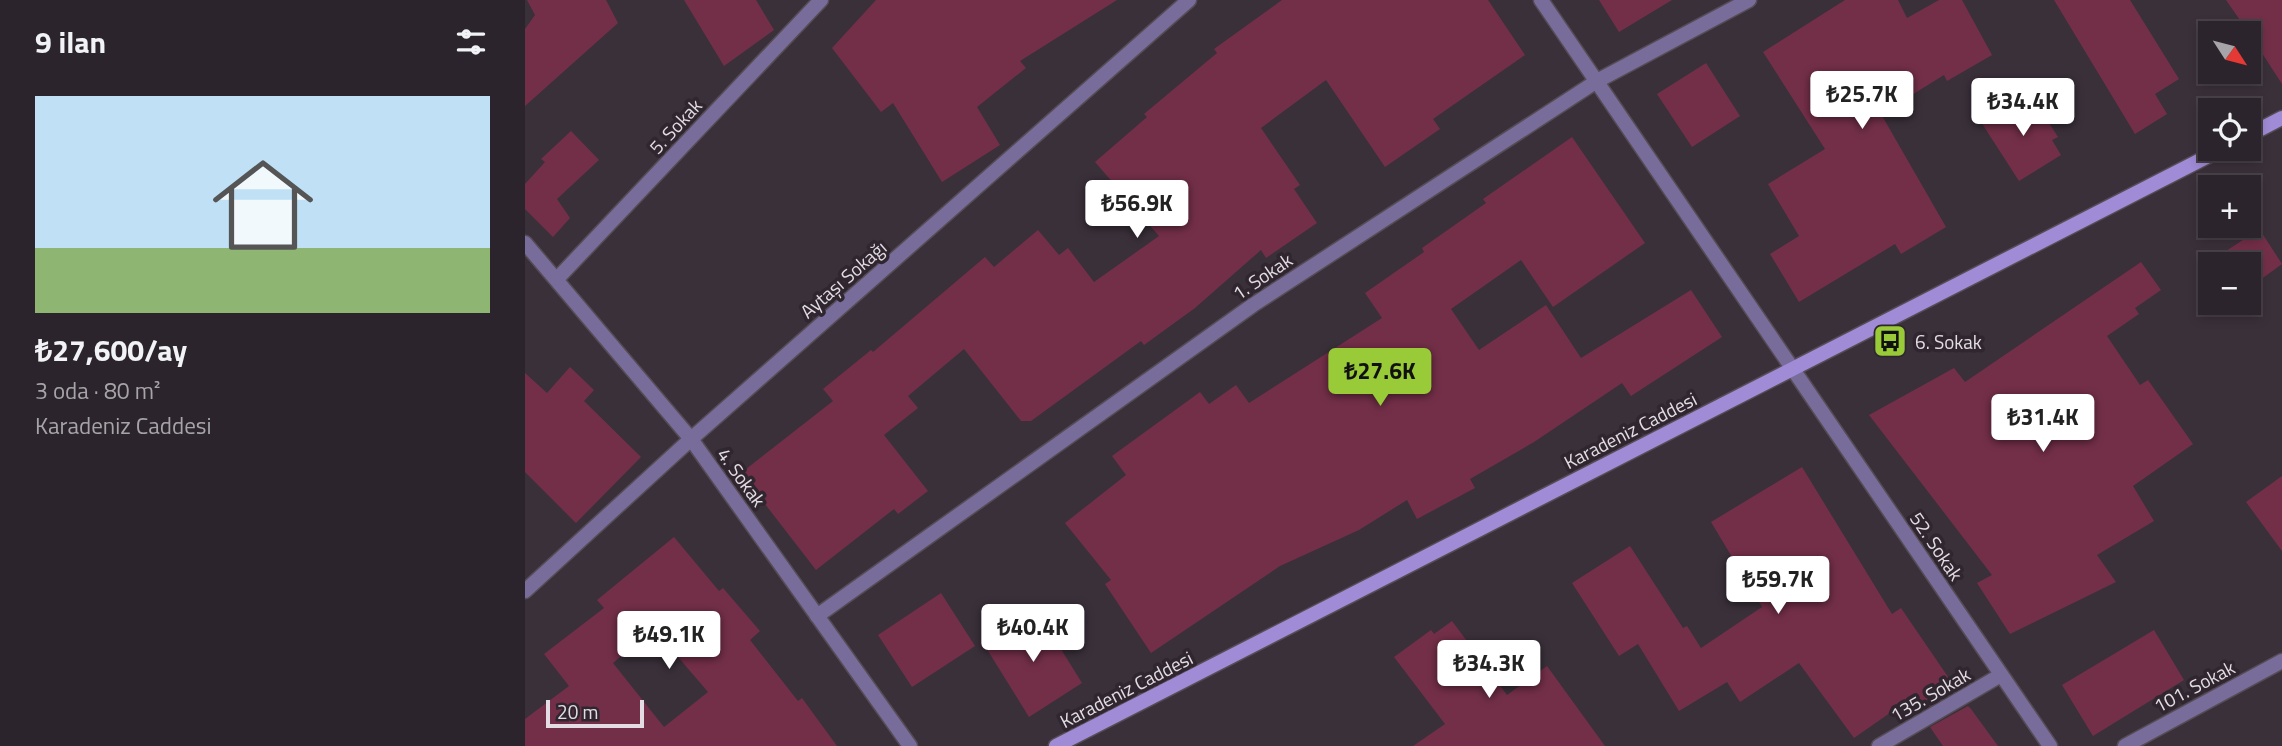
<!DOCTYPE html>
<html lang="tr">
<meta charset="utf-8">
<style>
:root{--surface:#2c242c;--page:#383038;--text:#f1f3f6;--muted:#a6a4a9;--line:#484148;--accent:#98cb37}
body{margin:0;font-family:"Titillium Web",sans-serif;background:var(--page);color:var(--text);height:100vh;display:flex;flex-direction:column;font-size:26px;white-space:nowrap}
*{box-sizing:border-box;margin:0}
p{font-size:23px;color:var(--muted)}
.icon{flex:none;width:38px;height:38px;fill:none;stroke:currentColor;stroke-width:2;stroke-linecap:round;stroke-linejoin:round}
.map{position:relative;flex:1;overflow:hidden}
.sheet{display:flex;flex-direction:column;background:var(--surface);width:525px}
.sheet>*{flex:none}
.needle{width:46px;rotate:126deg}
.fabs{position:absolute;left:1673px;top:21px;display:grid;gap:14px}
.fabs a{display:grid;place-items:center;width:63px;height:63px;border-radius:0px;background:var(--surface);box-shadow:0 4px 10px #0003,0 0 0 2px var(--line);font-size:35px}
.scale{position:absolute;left:21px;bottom:18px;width:98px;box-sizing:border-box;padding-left:7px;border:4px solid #e3dde3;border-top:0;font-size:19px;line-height:24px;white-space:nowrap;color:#e3dde3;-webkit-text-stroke:5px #302630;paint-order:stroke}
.price{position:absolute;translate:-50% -60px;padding:0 16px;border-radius:7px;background:#fff;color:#222;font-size:23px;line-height:46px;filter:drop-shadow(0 2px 4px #0008)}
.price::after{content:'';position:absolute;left:50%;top:42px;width:21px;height:16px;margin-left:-10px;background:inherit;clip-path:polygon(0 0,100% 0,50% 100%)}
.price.selected{background:var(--accent);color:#111}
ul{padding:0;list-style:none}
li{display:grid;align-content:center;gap:14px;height:371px;padding:0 35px}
li span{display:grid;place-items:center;height:217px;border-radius:0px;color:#555}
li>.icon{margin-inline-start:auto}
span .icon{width:126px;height:126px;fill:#fffc;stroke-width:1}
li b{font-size:30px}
h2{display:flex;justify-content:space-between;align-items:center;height:84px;padding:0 35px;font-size:30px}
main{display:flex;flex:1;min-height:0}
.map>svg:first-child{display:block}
</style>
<main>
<section class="sheet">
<h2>9 ilan<svg class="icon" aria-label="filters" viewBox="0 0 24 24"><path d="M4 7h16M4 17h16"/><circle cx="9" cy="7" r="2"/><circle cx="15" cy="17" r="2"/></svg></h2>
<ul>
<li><span style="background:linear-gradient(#bfe0f5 70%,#8fb573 0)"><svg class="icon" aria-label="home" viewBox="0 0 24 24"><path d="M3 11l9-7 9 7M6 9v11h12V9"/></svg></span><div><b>₺27,600/ay</b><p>3 oda · 80 m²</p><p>Karadeniz Caddesi</p></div></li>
</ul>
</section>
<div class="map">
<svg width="1757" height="746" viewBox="0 0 1757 746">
<rect width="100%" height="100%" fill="#3a303a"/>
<g fill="#732f48" fill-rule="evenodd">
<polygon points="2,0 81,0 93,23 0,106 0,29 10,15"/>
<polygon points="159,0 231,0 249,30 199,66"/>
<polygon points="351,0 592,0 495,61 501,68 452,107 475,145 417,182 368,103 356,112 307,48"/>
<polygon points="757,0 963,0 1000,55 908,119 915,129 860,167 801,80 736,128 775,185 769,189 792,223 741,258 736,250 670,308 619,345 616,341 506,421 496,421 439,349 383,396 393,408 359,435 403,491 373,514 369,509 291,570 216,473 308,401 298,389 346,350 348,352 460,257 469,267 513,230 534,255 543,248 569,282 634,236 570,162 622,117 619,114 692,53 689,49"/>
<polygon points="1074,0 1147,0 1094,32"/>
<polygon points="1320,0 1373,0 1382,18 1414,0 1437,0 1467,55 1422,81 1419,75 1356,114 1421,227 1376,254 1370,244 1274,302 1245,254 1274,236 1243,184 1300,149 1238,52"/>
<polygon points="1529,0 1605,0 1654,79 1630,94 1642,114 1610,134"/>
<polygon points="1701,0 1757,0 1757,84 1724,33"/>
<polygon points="1181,63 1215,116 1167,147 1132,94"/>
<polygon points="1498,96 1510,116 1517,112 1533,137 1527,140 1536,155 1494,181 1456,122"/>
<polygon points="46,131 74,160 32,199 45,218 28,237 0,209 0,184 20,162 16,159"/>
<polygon points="1047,137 1120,243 1028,307 996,260 926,309 954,350 1021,305 1056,358 1166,290 1197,337 1106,396 1097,383 1009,442 945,479 950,488 892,519 882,500 834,530 755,566 626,653 580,584 586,580 540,523 601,475 587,456 675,392 684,404 711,385 724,403 857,318 840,293 899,252 897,248 961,203 958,199"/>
<polygon points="1724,213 1757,264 1724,288 1724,264 1681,264 1724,236"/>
<polygon points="1616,262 1636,290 1610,308 1614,314 1582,336 1615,385 1623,380 1668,444 1608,486 1629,521 1572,555 1591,582 1485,634 1452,583 1467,575 1344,415 1429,368 1440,382"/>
<polygon points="45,367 69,390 59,401 116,457 51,523 0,472 0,373 22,393"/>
<polygon points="1277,467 1367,614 1376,608 1432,690 1394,712 1385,699 1329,738 1274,663 1215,702 1202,682 1154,711 1113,644 1094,656 1047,583 1105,546 1158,628 1162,626 1176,648 1237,607 1186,522"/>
<polygon points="1757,476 1757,551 1721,502"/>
<path d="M 149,537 L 194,591 L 198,588 L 235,631 L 225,640 L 273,701 L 277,698 L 312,746 L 0,746 L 0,719 L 44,686 L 19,654 L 79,608 L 72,600 ZM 129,629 L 183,692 L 139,727 L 88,663 Z"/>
<polygon points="416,593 450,646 387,687 353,635"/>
<polygon points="513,612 557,683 504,717 460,646"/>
<polygon points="927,621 982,695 1022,666 1080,746 888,746 920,724 869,657 906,630 909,634"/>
<polygon points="1629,630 1659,680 1568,736 1537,685"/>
<polygon points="1443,706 1446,709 1473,746 1418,746 1405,727"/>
</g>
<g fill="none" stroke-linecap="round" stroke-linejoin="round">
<defs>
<g id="street">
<polyline points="1016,0 1525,746"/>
<polyline points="0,243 166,439 385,746"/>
<polyline points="32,279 296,0"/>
<polyline points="0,591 166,439 664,0"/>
<polyline points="292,616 728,305 1072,81 1224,0"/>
<polyline points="1354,746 1476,675"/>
<polyline points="1600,746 1757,661"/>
</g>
<g id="secondary">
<polyline points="1724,135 1757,118"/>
<polyline points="531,746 1697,149"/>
</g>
</defs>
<use href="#street" stroke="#554c55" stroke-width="17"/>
<use href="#secondary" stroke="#554c55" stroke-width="17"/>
<use href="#street" stroke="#786c9b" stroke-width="14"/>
<use href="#secondary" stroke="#9f8bd6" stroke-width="14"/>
</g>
<defs>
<symbol id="bus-square" viewBox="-11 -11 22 22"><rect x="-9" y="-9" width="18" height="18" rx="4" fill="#98cb37" stroke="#302630"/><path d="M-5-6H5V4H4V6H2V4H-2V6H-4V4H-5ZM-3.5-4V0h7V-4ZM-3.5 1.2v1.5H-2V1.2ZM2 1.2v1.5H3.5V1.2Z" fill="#111"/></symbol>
</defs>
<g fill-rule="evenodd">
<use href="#bus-square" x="1346" y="322" width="38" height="38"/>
</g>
<g text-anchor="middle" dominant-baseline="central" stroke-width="7" stroke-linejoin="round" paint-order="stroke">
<g font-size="19" fill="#e3dde3" stroke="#302630">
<text transform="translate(150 126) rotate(-47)">5. Sokak</text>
<text transform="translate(737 276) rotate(-34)">1. Sokak</text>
<text transform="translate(318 279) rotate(-41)">Aytaşı Sokağı</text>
<text transform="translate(1105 430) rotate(-27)">Karadeniz Caddesi</text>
<text transform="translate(217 477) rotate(54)">4. Sokak</text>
<text transform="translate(1412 546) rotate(56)">52. Sokak</text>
<text transform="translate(1669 686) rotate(-28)">101. Sokak</text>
<text transform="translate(601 689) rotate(-27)">Karadeniz Caddesi</text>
<text transform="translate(1405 694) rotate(-30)">135. Sokak</text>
</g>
<g font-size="19" fill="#e3dde3" stroke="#302630" text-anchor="start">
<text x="1390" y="341">6. Sokak</text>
</g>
</g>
</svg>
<div class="fabs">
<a><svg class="needle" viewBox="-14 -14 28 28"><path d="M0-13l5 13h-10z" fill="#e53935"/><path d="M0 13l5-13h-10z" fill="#a6a4a9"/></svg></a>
<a><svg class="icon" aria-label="locate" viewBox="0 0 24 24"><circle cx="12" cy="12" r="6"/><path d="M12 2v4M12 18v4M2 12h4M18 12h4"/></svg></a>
<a>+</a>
<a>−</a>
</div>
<div class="scale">20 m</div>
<b class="price" style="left:1337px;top:131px">₺25.7K</b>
<b class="price" style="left:1498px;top:138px">₺34.4K</b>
<b class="price" style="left:612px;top:240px">₺56.9K</b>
<b class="price selected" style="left:855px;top:408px">₺27.6K</b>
<b class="price" style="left:1518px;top:454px">₺31.4K</b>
<b class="price" style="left:1253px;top:616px">₺59.7K</b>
<b class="price" style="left:508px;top:664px">₺40.4K</b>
<b class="price" style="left:144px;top:671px">₺49.1K</b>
<b class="price" style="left:964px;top:700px">₺34.3K</b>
</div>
</main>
